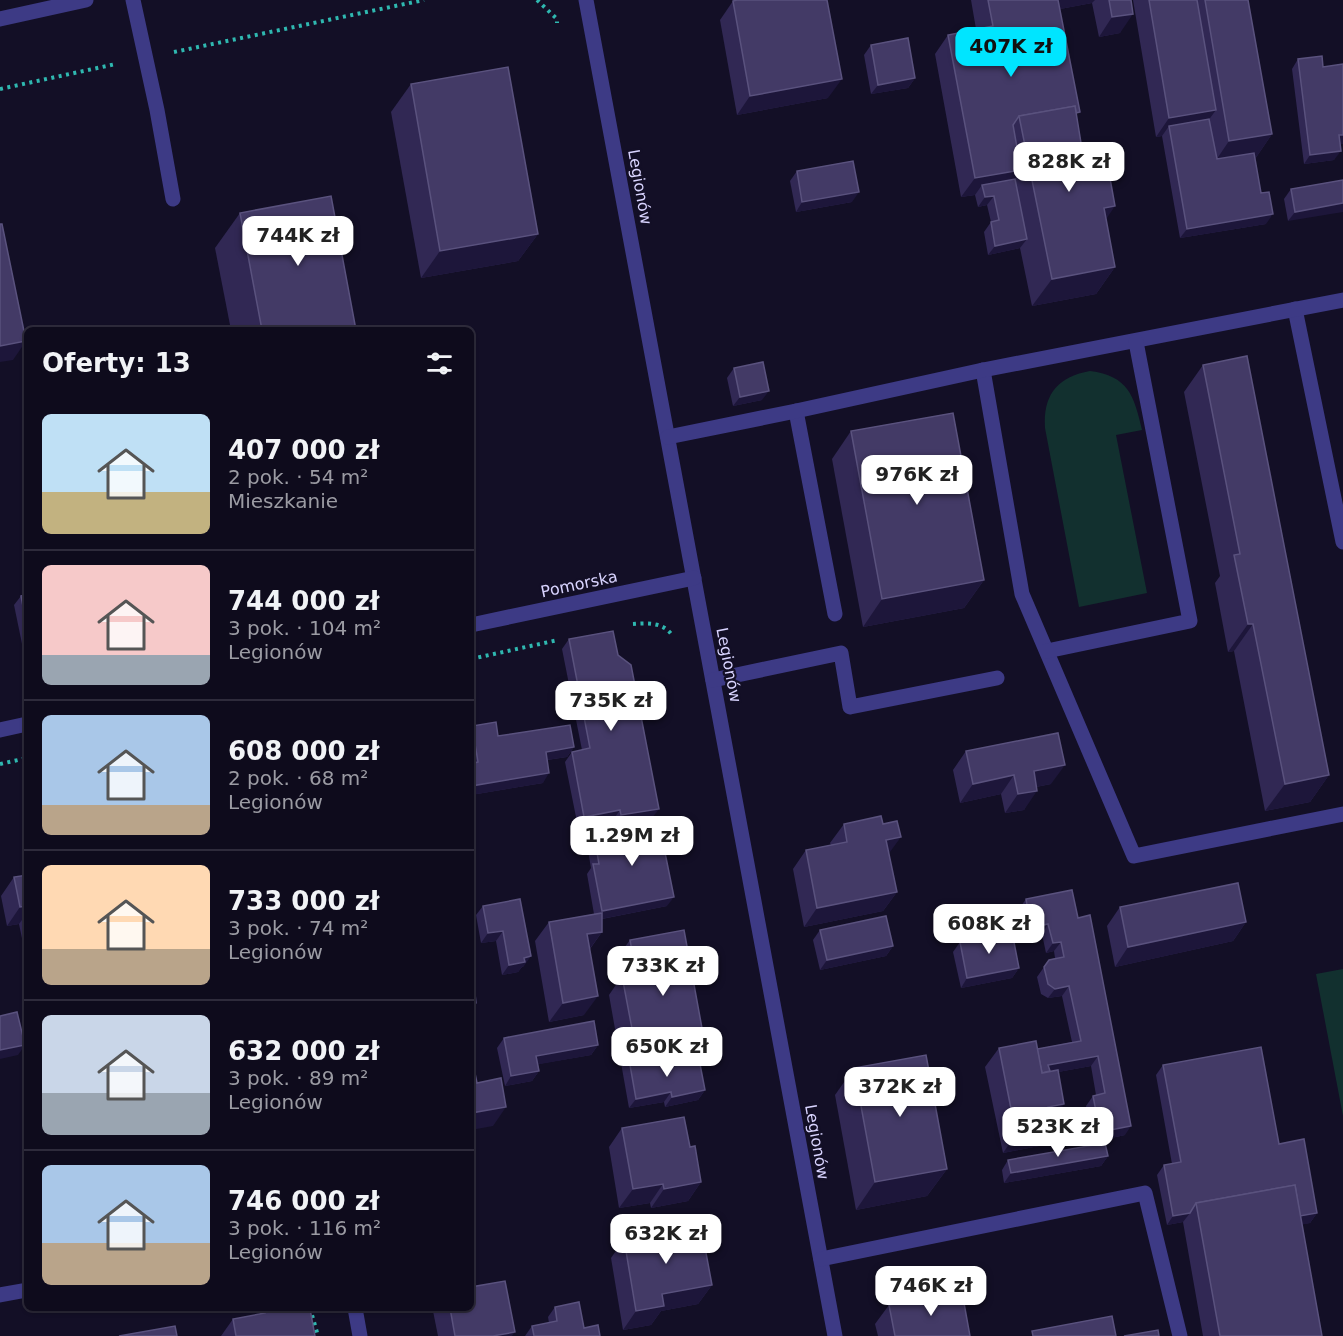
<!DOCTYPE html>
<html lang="pl">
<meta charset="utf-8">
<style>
:root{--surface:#0e0b1c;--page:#171425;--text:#f1f3f6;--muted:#9b9ba3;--line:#2e2b3b;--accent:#00e5ff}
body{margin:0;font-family:"DejaVu Sans",sans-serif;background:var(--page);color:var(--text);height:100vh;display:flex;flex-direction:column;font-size:22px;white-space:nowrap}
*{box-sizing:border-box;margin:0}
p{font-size:20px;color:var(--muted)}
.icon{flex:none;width:33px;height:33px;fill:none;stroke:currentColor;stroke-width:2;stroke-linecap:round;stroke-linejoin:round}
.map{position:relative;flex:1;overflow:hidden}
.drawer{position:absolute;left:24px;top:327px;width:450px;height:984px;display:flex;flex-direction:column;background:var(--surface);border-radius:9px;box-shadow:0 2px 4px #0004,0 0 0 2px var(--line)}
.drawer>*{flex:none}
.price{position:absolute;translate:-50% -51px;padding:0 14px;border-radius:12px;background:#fff;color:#222;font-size:20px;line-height:39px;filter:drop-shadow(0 2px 3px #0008)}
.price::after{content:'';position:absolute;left:50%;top:36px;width:18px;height:14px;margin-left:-9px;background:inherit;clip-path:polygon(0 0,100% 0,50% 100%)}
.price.current{background:var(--accent);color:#111}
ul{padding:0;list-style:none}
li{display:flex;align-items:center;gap:18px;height:150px;padding:0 18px}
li+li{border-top:2px solid var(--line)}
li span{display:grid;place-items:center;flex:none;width:168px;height:120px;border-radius:9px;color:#555}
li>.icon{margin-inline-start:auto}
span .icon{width:72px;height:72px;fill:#fffc;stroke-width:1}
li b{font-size:26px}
h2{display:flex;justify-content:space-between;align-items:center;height:72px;padding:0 18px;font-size:26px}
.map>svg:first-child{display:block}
</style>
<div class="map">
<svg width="1343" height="1336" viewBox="0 0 1343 1336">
<rect width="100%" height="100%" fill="#130f26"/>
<g fill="#12302f">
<path d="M 1090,371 C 1128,376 1134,395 1142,430 L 1116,435 L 1147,593 L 1079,607 L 1045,428 C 1043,395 1057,377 1090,371 Z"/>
<polygon points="1343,969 1343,1116 1316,974"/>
</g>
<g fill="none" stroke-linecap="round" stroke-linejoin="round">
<g stroke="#2fb8b0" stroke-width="4" stroke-dasharray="3 4.5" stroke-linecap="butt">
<polyline points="537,0 557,19 557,23"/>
<polyline points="174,52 424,0"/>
<polyline points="0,89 116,64"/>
<path d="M 633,624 C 647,623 663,622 672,635"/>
<polyline points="471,659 558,640"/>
<polyline points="0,764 27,758"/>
<polyline points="310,1308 318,1336"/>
<polyline points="48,1311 65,1308"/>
</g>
<g stroke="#3d3a85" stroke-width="15">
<polyline points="133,0 157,110 173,199"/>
<polyline points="586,0 835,1336"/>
<polyline points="0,19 86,0"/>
<polyline points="1295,309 1343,542"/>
<polyline points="983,370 1022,594 1134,856 1343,814"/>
<polyline points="796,411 835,614"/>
<polyline points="668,437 796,411 983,370 1343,300"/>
<polyline points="471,625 694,578"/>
<polyline points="1047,651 1190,621 1136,342"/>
<polyline points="713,680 841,653 850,707 997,678"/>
<polyline points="0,730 27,724"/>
<polyline points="821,1259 1145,1193 1180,1336"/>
<polyline points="0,1295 27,1290"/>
<polyline points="355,1308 360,1336"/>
</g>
</g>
<g fill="#312854">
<polygon points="971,0 1131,0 1120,33 1099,37 1092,3 1060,9 1082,149 1106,219 1115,267 1096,294 1032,306 1020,248 988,255 984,232 991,222 987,205 978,207 975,195 961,197 935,54 948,35 976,29"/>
<polygon points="1133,0 1248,0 1272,134 1255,159 1266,224 1180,238 1162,136 1156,137"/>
<polygon points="733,1 828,98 737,115 720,20"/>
<polygon points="871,45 915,78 908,88 871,94 864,55"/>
<polygon points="1298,59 1323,67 1343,64 1343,144 1340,144 1334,160 1304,164 1292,69"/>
<polygon points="411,84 538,234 518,261 421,278 391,112"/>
<polygon points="797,171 852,202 796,212 790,181"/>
<polygon points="1343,180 1288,221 1284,199 1291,189"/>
<polygon points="240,213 356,330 231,330 215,248"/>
<polygon points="1203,365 1329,775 1310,802 1265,811 1234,651 1228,652 1215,583 1220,576 1184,392"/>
<polygon points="734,368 762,400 733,406 727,378"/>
<polygon points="851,431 984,580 964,608 863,627 832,459"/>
<polygon points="27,594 27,668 14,605 21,596"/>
<polygon points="569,639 652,818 614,825 613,820 578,827 565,762 572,752 582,750 562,649"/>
<polygon points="472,726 498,736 574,747 567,757 547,760 543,783 471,795"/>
<polygon points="966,751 1051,784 1036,787 1024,810 1005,813 1001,794 960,803 953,770"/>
<polygon points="844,824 889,854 897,892 883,911 804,927 793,869 806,850 831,845 830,843"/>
<polygon points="594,835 667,906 602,919 602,932 590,949 584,1015 549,1022 535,941 549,922 594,914 587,874 591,868 587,845"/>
<polygon points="27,875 27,962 19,924 7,926 1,896 14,877"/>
<polygon points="520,899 524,966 522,967 518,972 502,975 496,941 481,943 476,915 483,906"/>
<polygon points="1026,899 1078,918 1125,1135 1093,1142 1086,1106 1093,1096 1096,1095 1091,1066 1058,1072 1064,1104 1051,1122 1039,1146 1003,1153 985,1067 999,1048 1037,1049 1072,1042 1062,996 1048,998 1041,994 1037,977 1049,960 1055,958 1054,951 1046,953 1042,934 1024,938 1019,909"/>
<polygon points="1120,907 1246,922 1233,941 1115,967 1107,926"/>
<polygon points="820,930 893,946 886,956 820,970 813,940"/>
<polygon points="630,940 706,1050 699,1059 705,1090 698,1100 665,1107 664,1102 629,1108 609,995 620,979 616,959"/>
<polygon points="960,942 1019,968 1012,978 961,988 953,952"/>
<polygon points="504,1038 598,1045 591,1055 538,1064 539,1071 532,1081 505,1086 497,1048"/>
<polygon points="1163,1065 1279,1144 1317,1213 1310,1223 1302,1224 1322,1336 1203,1336 1183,1222 1167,1225 1157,1175 1164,1165 1172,1164 1156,1075"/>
<polygon points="854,1068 947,1169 927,1196 856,1210 835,1095"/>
<polygon points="622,1128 690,1147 701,1182 688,1201 651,1208 650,1203 619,1208 609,1147"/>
<polygon points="1108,1156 1101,1166 1004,1183 1002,1170 1008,1160"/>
<polygon points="624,1239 712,1285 698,1304 661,1311 651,1325 623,1330 611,1258"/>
<polygon points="889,1305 970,1336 878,1336 875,1324"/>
<polygon points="555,1307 584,1328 600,1336 525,1336 532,1326 549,1323 548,1317"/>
<polygon points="435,1308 471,1308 512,1336 438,1336 433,1311"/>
<polygon points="264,1310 299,1312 315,1336 221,1336 233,1319 262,1314"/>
</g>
<g fill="#1d163a">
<polygon points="1053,0 1095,0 1092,3 1044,12"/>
<polygon points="1133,14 1120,33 1099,37 1112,17"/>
<polygon points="915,78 908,88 871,94 878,85"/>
<polygon points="842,79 828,98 737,115 750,96"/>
<polygon points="1216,110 1202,129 1169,126 1162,136 1156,137 1169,118"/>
<polygon points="1272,134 1253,162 1210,169 1229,141"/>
<polygon points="1339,135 1343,135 1343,144 1332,145"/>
<polygon points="1341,151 1334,160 1304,164 1310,155"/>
<polygon points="1021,170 1008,189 982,185 975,195 961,197 975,178"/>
<polygon points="859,192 852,202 796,212 802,202"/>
<polygon points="994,196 987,205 978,207 985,197"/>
<polygon points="1343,203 1343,212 1288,221 1295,212"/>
<polygon points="1115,206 1096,234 1104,208"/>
<polygon points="1273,214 1266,224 1180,238 1187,229"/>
<polygon points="538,234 518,261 421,278 440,251"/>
<polygon points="1027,239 1020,248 988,255 995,246"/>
<polygon points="1115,267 1096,294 1032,306 1052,279"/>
<polygon points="26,341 13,360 0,362 0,346"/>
<polygon points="769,391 762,400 733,406 740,397"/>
<polygon points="984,580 964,608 863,627 882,599"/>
<polygon points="1248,624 1253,624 1234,651 1228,652"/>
<polygon points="574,747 567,757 539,761 546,752"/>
<polygon points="1065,765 1051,784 1020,790 1034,771"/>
<polygon points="549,773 543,783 471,795 471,786"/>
<polygon points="1014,775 1001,794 960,803 973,784"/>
<polygon points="1329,775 1310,802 1265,811 1285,784"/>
<polygon points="1037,791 1024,810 1005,813 1018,794"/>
<polygon points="659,809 652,818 614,825 621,815"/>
<polygon points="620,810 613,820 578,827 584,817"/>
<polygon points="901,837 887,856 886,840"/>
<polygon points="897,892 883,911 804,927 817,908"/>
<polygon points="674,897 667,906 596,920 602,911"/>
<polygon points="27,906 27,913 19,924 7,926 20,907"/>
<polygon points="1246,922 1233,941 1115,967 1128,947"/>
<polygon points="1048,924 1042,934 1024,938 1031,928"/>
<polygon points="503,931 496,941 481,943 488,933"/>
<polygon points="602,932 588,951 587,934"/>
<polygon points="1061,942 1054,951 1046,953 1053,943"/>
<polygon points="893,946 886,956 820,970 827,960"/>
<polygon points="531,956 524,966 522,967 518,972 502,975 509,965 524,958"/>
<polygon points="1019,968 1012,978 961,988 967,978"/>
<polygon points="1069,986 1062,996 1048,998 1055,989"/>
<polygon points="598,996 584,1015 549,1022 563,1003"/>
<polygon points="476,1003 471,1011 471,1004"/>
<polygon points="25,1045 18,1055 0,1059 0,1050"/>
<polygon points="598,1045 591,1055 529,1066 536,1056"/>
<polygon points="671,1049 657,1069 630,1065 637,1055"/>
<polygon points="706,1050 692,1069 658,1075 672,1056"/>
<polygon points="1098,1056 1091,1066 1042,1075 1048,1065"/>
<polygon points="539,1071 532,1081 505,1086 511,1076"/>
<polygon points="705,1090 698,1100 665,1107 672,1097"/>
<polygon points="671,1092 664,1102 629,1108 636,1099"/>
<polygon points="1064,1104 1051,1123 1048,1107"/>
<polygon points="506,1107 493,1126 471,1130 471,1113"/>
<polygon points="1131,1126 1125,1135 1093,1142 1100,1132"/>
<polygon points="1052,1127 1039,1146 1003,1153 1016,1134"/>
<polygon points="1108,1156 1101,1166 1004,1183 1011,1173"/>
<polygon points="947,1169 927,1196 856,1210 875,1182"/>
<polygon points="701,1182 688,1201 651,1208 664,1189"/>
<polygon points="663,1184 650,1203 619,1208 633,1189"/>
<polygon points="1190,1213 1183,1222 1167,1225 1173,1216"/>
<polygon points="1317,1213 1310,1223 1285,1228 1292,1218"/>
<polygon points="712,1285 698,1304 661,1311 651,1325 623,1330 636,1311 662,1294"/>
<polygon points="515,1332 512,1336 493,1336"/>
</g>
<g fill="#433a66" stroke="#5a527e" stroke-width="1.5">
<polygon points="737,0 827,0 842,79 750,96 733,1"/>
<polygon points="988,0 1058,0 1080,112 1076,113 1075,106 1019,116 1013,125 1021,170 975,178 948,35 993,26"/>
<polygon points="1109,0 1131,0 1133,14 1112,17"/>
<polygon points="1149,0 1197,0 1216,110 1169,118"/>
<polygon points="1205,0 1248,0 1272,134 1229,141"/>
<polygon points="908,38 915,78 878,85 871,45"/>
<polygon points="1322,56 1323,67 1343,64 1343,135 1339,135 1341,151 1310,155 1298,59"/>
<polygon points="508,67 538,234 440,251 411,84"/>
<polygon points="1075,106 1082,149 1104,145 1115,206 1104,208 1115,267 1052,279 1019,116"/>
<polygon points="1209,119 1217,159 1254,153 1261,193 1269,192 1273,214 1187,229 1169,126"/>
<polygon points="853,161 859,192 802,202 797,171"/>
<polygon points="1015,179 1027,239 995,246 991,222 999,220 994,196 985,197 982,185"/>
<polygon points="1343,180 1343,203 1295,212 1291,189"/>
<polygon points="331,196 356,330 262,330 240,213"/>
<polygon points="0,224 2,224 26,341 0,346"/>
<polygon points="1247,356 1329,775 1285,784 1253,624 1248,624 1234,555 1240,554 1203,365"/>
<polygon points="763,362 769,391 740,397 734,368"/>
<polygon points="953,413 984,580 882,599 851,431"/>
<polygon points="27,594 27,627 21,596"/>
<polygon points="613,631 618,655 631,665 659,809 621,815 620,810 584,817 572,752 590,748 569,639"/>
<polygon points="496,722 498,736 570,725 574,747 546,752 549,773 471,786 471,764 478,762 472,726"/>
<polygon points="1058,733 1065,765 1034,771 1037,791 1018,794 1014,775 973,784 966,751"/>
<polygon points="881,816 883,824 897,821 901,837 886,840 897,892 817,908 806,850 847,842 844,824"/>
<polygon points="659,823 674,897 602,911 593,864 599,864 594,835"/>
<polygon points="27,875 27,906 20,907 14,877"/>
<polygon points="1238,883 1246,922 1128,947 1120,907"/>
<polygon points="1072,890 1078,918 1090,915 1131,1126 1100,1132 1093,1096 1105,1093 1098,1056 1048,1065 1050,1071 1042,1073 1037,1049 1081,1041 1069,986 1055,989 1048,984 1044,967 1049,960 1064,957 1061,942 1053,943 1048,924 1031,928 1026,899"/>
<polygon points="520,899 531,956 524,958 525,962 509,965 503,931 488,933 483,906"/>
<polygon points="602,913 602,932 587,934 598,996 563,1003 549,922"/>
<polygon points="886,916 893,946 827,960 820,930"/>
<polygon points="684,930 706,1050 672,1056 671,1049 637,1055 622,976 636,973 630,940"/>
<polygon points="1012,932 1019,968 967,978 960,942"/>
<polygon points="471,956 476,1003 471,1004"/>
<polygon points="17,1012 25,1045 0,1050 0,1016"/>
<polygon points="594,1021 598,1045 536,1056 539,1071 511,1076 504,1038"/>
<polygon points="1036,1041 1042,1073 1058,1070 1064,1104 1048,1107 1052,1127 1016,1134 999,1048"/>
<polygon points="1261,1047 1279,1144 1304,1139 1317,1213 1300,1216 1295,1185 1196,1203 1190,1213 1173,1216 1164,1165 1181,1162 1163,1065"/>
<polygon points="471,1054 477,1083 501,1078 506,1107 471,1113"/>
<polygon points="926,1055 947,1169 875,1182 854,1068"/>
<polygon points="664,1059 665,1066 699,1059 705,1090 672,1097 671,1092 636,1099 630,1065"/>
<polygon points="684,1117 690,1147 695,1146 701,1182 664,1189 663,1184 633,1189 622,1128"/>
<polygon points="1105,1143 1108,1156 1011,1173 1008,1160"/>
<polygon points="1295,1185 1322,1336 1220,1336 1196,1203"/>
<polygon points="701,1226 712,1285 662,1294 664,1306 636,1311 624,1239"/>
<polygon points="505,1281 515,1332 493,1336 455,1336 450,1308 471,1308 471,1287"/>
<polygon points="962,1292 970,1336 895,1336 889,1305"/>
<polygon points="579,1302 584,1328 598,1325 600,1336 534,1336 532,1326 557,1321 555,1307"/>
<polygon points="276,1308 298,1308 299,1312 310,1309 315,1336 236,1336 233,1319 265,1313 264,1310"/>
<polygon points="1112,1316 1116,1336 1033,1336 1032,1331"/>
<polygon points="175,1326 177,1336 119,1336"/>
<polygon points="1158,1330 1159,1336 1124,1336"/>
</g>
<g text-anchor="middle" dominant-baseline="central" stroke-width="4.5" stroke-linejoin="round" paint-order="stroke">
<g font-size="16" fill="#d9d4ff" stroke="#130f26">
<text transform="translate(640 187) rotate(80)">Legionów</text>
<text transform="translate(579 584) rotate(-12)">Pomorska</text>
<text transform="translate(729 665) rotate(79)">Legionów</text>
<text transform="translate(817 1142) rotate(80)">Legionów</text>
</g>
</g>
</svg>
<b class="price current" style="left:1011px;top:78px">407K zł</b>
<b class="price" style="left:1069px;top:193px">828K zł</b>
<b class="price" style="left:298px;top:267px">744K zł</b>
<b class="price" style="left:917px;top:506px">976K zł</b>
<b class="price" style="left:611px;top:732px">735K zł</b>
<b class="price" style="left:632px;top:867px">1.29M zł</b>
<b class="price" style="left:989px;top:955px">608K zł</b>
<b class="price" style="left:663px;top:997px">733K zł</b>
<b class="price" style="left:667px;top:1078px">650K zł</b>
<b class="price" style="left:900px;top:1118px">372K zł</b>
<b class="price" style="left:1058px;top:1158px">523K zł</b>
<b class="price" style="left:666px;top:1265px">632K zł</b>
<b class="price" style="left:931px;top:1317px">746K zł</b>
<section class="drawer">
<h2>Oferty: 13<svg class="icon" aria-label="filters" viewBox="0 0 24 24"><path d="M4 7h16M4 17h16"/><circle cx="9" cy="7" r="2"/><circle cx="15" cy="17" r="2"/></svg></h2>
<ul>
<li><span style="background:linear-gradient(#bfe0f5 65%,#c2b280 0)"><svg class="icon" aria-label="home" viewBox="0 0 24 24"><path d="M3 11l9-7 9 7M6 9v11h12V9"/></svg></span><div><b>407 000 zł</b><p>2 pok. · 54 m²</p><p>Mieszkanie</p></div></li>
<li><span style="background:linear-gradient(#f6c9c9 75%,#9aa5b1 0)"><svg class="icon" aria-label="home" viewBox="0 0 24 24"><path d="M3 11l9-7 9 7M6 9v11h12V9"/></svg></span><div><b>744 000 zł</b><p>3 pok. · 104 m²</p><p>Legionów</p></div></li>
<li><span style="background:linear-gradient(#a9c7e8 75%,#b9a48a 0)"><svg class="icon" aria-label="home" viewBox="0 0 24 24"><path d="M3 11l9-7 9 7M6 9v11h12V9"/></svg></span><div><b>608 000 zł</b><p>2 pok. · 68 m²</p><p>Legionów</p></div></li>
<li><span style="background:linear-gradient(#ffd9b3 70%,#b9a48a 0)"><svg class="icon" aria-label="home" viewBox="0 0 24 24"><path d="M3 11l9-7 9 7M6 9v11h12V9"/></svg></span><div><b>733 000 zł</b><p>3 pok. · 74 m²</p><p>Legionów</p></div></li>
<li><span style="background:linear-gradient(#c9d6e8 65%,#9aa5b1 0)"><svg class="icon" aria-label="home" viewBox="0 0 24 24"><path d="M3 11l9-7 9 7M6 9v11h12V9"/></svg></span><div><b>632 000 zł</b><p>3 pok. · 89 m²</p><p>Legionów</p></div></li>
<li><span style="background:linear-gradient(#a9c7e8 65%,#b9a48a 0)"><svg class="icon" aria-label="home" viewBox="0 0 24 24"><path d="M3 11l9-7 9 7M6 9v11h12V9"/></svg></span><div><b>746 000 zł</b><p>3 pok. · 116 m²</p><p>Legionów</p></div></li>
</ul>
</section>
</div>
